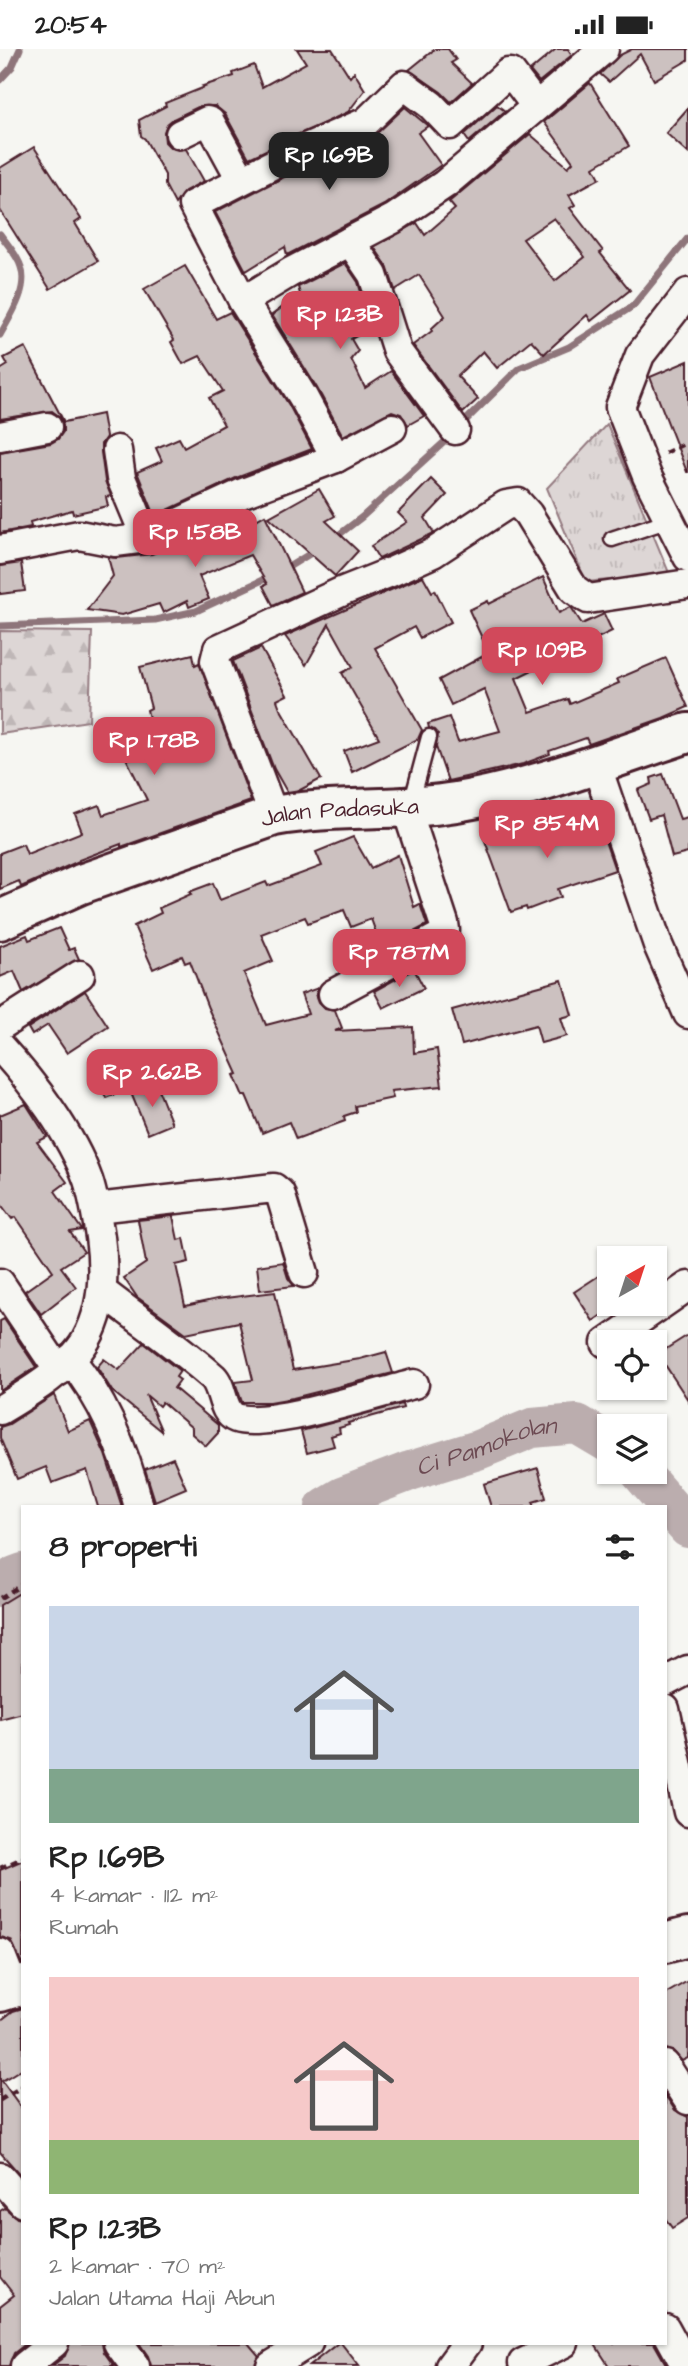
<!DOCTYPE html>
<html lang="id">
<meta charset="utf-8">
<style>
:root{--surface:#fff;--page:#f2f2f2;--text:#222;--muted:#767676;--accent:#d1495b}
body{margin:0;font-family:"Architects Daughter",sans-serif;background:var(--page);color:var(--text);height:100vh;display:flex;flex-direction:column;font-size:26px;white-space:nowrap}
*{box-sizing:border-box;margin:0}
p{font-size:23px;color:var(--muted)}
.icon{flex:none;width:38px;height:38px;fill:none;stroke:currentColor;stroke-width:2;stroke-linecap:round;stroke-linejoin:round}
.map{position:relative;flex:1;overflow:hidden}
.side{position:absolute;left:21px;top:1456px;width:646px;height:840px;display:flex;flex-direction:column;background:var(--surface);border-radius:0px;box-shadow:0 2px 5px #0004}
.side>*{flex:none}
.needle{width:46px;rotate:39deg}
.tools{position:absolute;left:597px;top:1197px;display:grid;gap:14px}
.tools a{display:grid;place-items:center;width:70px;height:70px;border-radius:0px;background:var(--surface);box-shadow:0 2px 5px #0004;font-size:35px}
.price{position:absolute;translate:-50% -60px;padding:0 16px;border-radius:14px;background:var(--accent);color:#fff;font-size:23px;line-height:46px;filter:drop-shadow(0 2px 4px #0008)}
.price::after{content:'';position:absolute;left:50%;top:42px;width:21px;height:16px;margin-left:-10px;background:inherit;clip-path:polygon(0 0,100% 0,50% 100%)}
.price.active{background:#222;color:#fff}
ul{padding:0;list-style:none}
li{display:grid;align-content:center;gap:14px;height:371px;padding:0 28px}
li span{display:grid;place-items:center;height:217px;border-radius:0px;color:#555}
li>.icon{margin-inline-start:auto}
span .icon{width:126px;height:126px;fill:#fffc;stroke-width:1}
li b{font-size:30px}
h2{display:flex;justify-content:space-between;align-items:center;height:84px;padding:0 28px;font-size:30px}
.status{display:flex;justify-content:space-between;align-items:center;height:49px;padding:0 35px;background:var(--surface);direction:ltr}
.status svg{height:19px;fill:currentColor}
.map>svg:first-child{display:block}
</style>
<div class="status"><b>20:54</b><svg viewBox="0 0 49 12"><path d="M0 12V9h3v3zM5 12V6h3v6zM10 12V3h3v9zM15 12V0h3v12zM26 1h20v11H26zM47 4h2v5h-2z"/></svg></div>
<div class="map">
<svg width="688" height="2317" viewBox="0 0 688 2317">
<defs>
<pattern id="forest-firs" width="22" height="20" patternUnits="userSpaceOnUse" patternTransform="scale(1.75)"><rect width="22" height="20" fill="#ddd6d5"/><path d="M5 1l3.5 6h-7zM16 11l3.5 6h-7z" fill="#bfb7b7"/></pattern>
<pattern id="park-tufts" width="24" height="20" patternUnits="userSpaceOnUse" patternTransform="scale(1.75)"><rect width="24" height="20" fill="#ddd6d5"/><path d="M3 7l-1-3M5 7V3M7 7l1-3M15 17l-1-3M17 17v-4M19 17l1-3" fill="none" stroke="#bfb7b7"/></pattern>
</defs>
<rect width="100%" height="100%" fill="#f6f6f2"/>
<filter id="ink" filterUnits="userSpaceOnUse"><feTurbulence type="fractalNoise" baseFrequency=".0143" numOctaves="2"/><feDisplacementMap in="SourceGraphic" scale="14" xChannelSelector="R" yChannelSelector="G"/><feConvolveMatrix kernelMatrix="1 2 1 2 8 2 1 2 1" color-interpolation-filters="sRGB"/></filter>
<g filter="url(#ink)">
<polygon fill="url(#forest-firs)" stroke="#947a80" stroke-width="2" points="0,582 92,583 89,672 0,685"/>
<polygon fill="url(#park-tufts)" stroke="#947a80" stroke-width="2" points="607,375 670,526 586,533 547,439"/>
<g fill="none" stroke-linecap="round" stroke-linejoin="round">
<g stroke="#8e747a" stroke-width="7">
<polyline points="0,31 12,18 20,0"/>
<path d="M 0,185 C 7,195 18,207 21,218 C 29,240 10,268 0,286"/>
<polyline points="460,377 519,319 569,298 633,257 688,189"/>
<polyline points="332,491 362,468 452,386"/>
<polyline points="282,522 316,501"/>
<polyline points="0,577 155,571 196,562 271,527"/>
</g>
<g stroke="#bbadae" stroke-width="40">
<polyline points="640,1423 688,1479"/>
<path id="s1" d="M 325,1458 L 342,1448 L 410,1422 L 478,1401 L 532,1379 L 577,1375 L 609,1394"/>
<polyline points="0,1539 15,1527 23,1524"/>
</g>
</g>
<g fill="#ccc1c0" stroke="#4a1f2b" stroke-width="2" fill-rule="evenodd">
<polygon points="297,0 332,0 350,28 354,23 365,41 348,63 249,109 225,65 215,57 200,57 173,70 167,75 164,83 165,93 171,99 178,101 186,100 204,132 185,142 175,155 165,136 165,126 145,90 141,87 139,71 166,57 165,54 205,38 203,37 234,27 233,24 254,16 262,38 306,14"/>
<polygon points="435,0 448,0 456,11 451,14 472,34 451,53 441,43 409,21"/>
<polygon points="556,0 568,0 572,6 539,33 530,22"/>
<polygon points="632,0 688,0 688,11 654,31 640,5 609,33 600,25 620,6"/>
<path d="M 590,34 L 629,97 L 594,118 L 600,129 L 569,146 L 575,156 L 570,159 L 603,202 L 600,204 L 630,241 L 591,272 L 587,266 L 544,305 L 531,291 L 497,319 L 483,302 L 457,327 L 478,350 L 463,364 L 413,296 L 432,282 L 431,280 L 445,267 L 419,226 L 395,241 L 387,217 L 374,198 L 417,174 L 425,186 L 455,160 L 449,153 L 530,85 L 568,118 L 573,113 L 544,73 ZM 554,169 L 585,208 L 555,232 L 523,190 Z"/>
<polygon points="497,56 505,62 469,93 464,86"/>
<polygon points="405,58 428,77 418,84 441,116 384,156 287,206 285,198 246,222 215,163 308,116 373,88"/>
<polygon points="688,59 688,104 666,84"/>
<polygon points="34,98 81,170 75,174 98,212 50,240 0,161 0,119"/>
<polygon points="345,214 358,233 368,267 359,274 364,283 351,290 358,302 351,310 365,339 391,322 424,367 408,376 401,365 392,362 343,387 317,339 272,266 300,245 298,238"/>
<polygon points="185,217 216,270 230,263 289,356 312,400 236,429 155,467 137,423 162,412 156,399 179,389 184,398 224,376 209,349 223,342 200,307 183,315 171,293 174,291 144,240"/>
<polygon points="25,298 64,373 102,365 106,388 101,395 101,403 105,432 111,447 106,448 108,457 73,465 72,461 30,473 31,478 0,484 0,403 51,394 58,390 63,383 63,376 60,368 52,362 0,370 0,321 8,316 4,309"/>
<polygon points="688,312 688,423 687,423 650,328"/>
<polygon points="431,430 447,446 425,469 434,484 379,510 371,497 407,473 398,464"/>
<polygon points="319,440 335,467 326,472 358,502 335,527 269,468"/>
<polygon points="265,466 302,543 273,556 263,537 267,535 250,506 199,527 209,550 189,558 187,552 163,564 159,555 122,566 87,561 113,527 108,508 117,509 152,505 228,469 233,484"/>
<polygon points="21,514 25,542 0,545 0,517"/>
<polygon points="423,527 432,543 435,541 451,573 420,589 414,578 375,599 422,681 418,690 352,723 344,702 379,689 342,624 353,618 329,575 306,616 285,587"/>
<polygon points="543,528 559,564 571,558 582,575 604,565 612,582 516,629 530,663 568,650 570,655 619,634 617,630 666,609 688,658 663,669 589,695 586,689 549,702 550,705 523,715 448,732 436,698 438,685 429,679 428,675 449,668 458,693 500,682 484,640 451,656 439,631 489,604 469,561 488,552 489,555"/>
<polygon points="261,599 287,646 277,651 280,659 321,730 300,741 287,743 274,720 233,612"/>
<polygon points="193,605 195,616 199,614 251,752 121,798 121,795 79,811 79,812 21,838 19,832 0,840 0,804 23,795 27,805 82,783 75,765 99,756 103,766 147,751 126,709 159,710 147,661 151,659 140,618"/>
<polygon points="663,725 680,770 688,768 688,804 672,808 661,766 649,770 638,741 652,735 651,729"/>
<polygon points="596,766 615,821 558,840 561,848 527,861 526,858 511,863 484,789 530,773 533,782 548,776 550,781"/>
<polygon points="353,788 371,819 398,806 414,858 420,855 427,876 382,900 371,870 351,878 344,861 308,874 305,868 261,885 273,912 244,924 266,976 308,965 301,945 318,939 316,945 319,953 325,959 335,961 342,979 335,982 413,978 414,1004 437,1000 442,1037 391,1042 393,1049 355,1057 356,1063 344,1067 345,1072 296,1090 289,1073 262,1084 246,1046 243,1047 234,1026 238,1025 208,959 190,912 185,914 182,907 153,920 134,877 161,864 159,859 191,845 189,843 213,834 220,851 266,833 268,837 322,817 316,803"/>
<polygon points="59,879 69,901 74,899 79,910 23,943 14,922 0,928 0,897 27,886 29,891"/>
<polygon points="414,920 424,939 383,959 374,942"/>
<polygon points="562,931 572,966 561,969 567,987 541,994 536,976 462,996 452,961"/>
<polygon points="85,942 108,977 67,1004 48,976 32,986 28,979"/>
<polygon points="135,1013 144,1034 106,1049 97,1028"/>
<polygon points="156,1035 172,1075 148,1085 131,1044"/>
<polygon points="26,1055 47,1088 37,1093 67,1133 55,1142 82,1181 70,1183 84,1203 61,1218 76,1238 41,1265 25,1242 53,1222 16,1168 12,1170 0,1154 0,1066"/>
<polygon points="173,1167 178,1191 184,1189 189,1213 176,1216 185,1257 217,1250 275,1243 293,1321 360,1310 386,1303 393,1324 293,1349 270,1353 242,1353 235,1333 253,1331 239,1273 186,1284 137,1248 124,1229 146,1214 138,1171"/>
<polygon points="283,1213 288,1229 294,1237 260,1241 257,1217"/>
<polygon points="609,1220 609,1261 593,1272 574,1243"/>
<polygon points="4,1270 36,1318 0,1342 0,1272"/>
<polygon points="688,1286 688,1351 658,1305"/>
<polygon points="144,1294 180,1322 176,1328 180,1331 174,1339 218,1376 218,1384 206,1397 192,1385 192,1379 162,1353 159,1357 146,1346 162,1383 112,1342 97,1318 104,1310 119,1321"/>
<polygon points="54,1346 68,1382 90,1372 105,1405 122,1458 98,1458 87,1421 52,1434 46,1418 17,1430 0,1389 0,1378 9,1375"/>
<polygon points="402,1355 403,1359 348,1374 349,1376 339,1379 340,1384 331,1387 334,1397 307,1404 301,1382"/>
<polygon points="173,1409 186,1439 155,1452 145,1420"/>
<polygon points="538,1419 546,1449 533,1453 535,1458 491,1458 484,1435"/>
<polygon points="23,1542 23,1664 0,1670 0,1556"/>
<polygon points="23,1811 23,1915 22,1915 11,1891 0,1888 0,1821"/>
<polygon points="688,1932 688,2009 682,2012 673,2002 665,2000 665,1945"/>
<polygon points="23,1959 23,2019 2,2032 23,2061 23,2129 0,2103 0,1972 13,1962"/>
<polygon points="665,2046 675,2061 688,2068 688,2169 672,2179 665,2169"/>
<polygon points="5,2159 17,2169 23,2170 23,2294 27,2294 14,2304 9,2317 0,2317 0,2257 14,2246 0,2228 0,2162"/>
<polygon points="70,2294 102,2294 104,2303 114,2317 52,2317 65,2307"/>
<polygon points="139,2294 248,2294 259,2307 254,2317 151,2317 148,2307"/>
<polygon points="338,2294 341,2294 359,2317 309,2317"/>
<polygon points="594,2294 654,2294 667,2317 609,2317"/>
</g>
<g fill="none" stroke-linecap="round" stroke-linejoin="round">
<defs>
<g id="lane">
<polyline points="612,490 669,471"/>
<polyline points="414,756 414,744 429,688"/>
</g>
<g id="street">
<polyline points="180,85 207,72 210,73 241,130"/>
<polyline points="350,192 373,226 397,302 455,381"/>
<polyline points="688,244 640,306 620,358 647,427 688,508"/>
<polyline points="243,252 291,223 393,170 445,135 604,0"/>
<polyline points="0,387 47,378"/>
<polyline points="117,401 121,429 146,489"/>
<polyline points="336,409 303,348 243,252 193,156 301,101 366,73 404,36 431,56 450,76 508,24 511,24 536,57"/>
<polyline points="0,501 79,486 115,493 146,489 243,444 336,409 392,379"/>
<polyline points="596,715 658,896 688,965"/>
<polyline points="274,767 215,612 218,600 341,543 391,523 433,504 506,456 518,454 528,465 574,540 588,550 688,535"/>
<polyline points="333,945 439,888 445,881 444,874 406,758"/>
<polyline points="0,977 80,926"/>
<path d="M 0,998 C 33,1034 71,1084 88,1131 C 94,1149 97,1168 100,1188 C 105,1223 104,1259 86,1291 C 69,1320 28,1344 0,1361"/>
<polyline points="96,1159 274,1139 280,1144 304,1224"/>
<polyline points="0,1234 59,1322"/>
<path d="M 103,1243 C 139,1271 179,1298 213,1328 C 224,1339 221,1363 236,1369 C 267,1380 378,1344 414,1335"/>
<polyline points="606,1294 688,1237"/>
<path d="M 70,1310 C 104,1351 126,1406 139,1458"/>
<polyline points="665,1633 688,1621"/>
<polyline points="665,1660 688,1763"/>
<polyline points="0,1904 14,1939"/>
<polyline points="665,2016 688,2051"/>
<polyline points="0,2128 23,2154"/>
<polyline points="665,2279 686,2317"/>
<polyline points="118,2294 135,2317"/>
<polyline points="523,2314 564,2294"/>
<polyline points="25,2317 54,2294"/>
<polyline points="271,2317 308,2294"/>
<polyline points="450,2317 467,2294"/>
</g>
<g id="secondary">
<path id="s2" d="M 0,871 L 81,835 L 274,767 C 334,756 396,763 456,753 C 535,740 612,709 688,684"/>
<polyline points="665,1894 688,1888"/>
<polyline points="0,1943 23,1936"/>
</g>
</defs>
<use href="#lane" stroke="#4a1f2b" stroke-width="19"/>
<use href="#street" stroke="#4a1f2b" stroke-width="33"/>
<use href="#secondary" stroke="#4a1f2b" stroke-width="44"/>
<g stroke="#4a1f2b" stroke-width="4.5" stroke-dasharray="7 5" stroke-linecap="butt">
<polyline points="665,404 688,393"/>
<polyline points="0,1549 23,1535"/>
<polyline points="0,1819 23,1809"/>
<polyline points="0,2051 23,2037"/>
</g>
<use href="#lane" stroke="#f6f6f2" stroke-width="14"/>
<use href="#street" stroke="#f6f6f2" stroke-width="28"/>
<use href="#secondary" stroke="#f6f6f2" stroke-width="38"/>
</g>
</g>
<g text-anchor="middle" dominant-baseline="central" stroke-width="5" stroke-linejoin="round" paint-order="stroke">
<g font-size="23" fill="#4a1f2b" stroke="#f6f6f2">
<text stroke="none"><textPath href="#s2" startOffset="359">Jalan Padasuka</textPath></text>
</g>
<g font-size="24" font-style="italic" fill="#6c4a52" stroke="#f6f6f2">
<text stroke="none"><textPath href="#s1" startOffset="173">Ci Pamokolan</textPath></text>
</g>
</g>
</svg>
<div class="tools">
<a><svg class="needle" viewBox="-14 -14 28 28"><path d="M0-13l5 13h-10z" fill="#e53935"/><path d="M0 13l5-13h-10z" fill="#767676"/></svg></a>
<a><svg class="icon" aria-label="locate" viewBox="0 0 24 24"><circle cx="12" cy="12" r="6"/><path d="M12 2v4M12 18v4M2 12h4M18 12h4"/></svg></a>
<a><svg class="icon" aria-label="layers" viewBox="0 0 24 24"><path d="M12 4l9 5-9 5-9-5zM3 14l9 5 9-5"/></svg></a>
</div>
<b class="price active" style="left:329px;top:143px">Rp 1.69B</b>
<b class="price" style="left:340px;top:302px">Rp 1.23B</b>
<b class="price" style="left:195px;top:520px">Rp 1.58B</b>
<b class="price" style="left:542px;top:638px">Rp 1.09B</b>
<b class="price" style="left:154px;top:728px">Rp 1.78B</b>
<b class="price" style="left:547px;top:811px">Rp 854M</b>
<b class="price" style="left:399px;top:940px">Rp 787M</b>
<b class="price" style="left:152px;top:1060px">Rp 2.62B</b>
<section class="side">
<h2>8 properti<svg class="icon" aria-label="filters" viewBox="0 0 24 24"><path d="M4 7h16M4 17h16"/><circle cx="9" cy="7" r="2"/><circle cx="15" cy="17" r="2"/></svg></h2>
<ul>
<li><span style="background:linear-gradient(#c9d6e8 75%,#7fa58c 0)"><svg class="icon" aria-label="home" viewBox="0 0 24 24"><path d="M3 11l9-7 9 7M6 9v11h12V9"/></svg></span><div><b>Rp 1.69B</b><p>4 kamar · 112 m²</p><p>Rumah</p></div></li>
<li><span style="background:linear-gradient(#f6c9c9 75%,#8fb573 0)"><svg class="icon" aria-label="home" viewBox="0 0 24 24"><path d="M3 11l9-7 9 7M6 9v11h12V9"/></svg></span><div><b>Rp 1.23B</b><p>2 kamar · 70 m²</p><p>Jalan Utama Haji Abun</p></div></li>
</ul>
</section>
</div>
